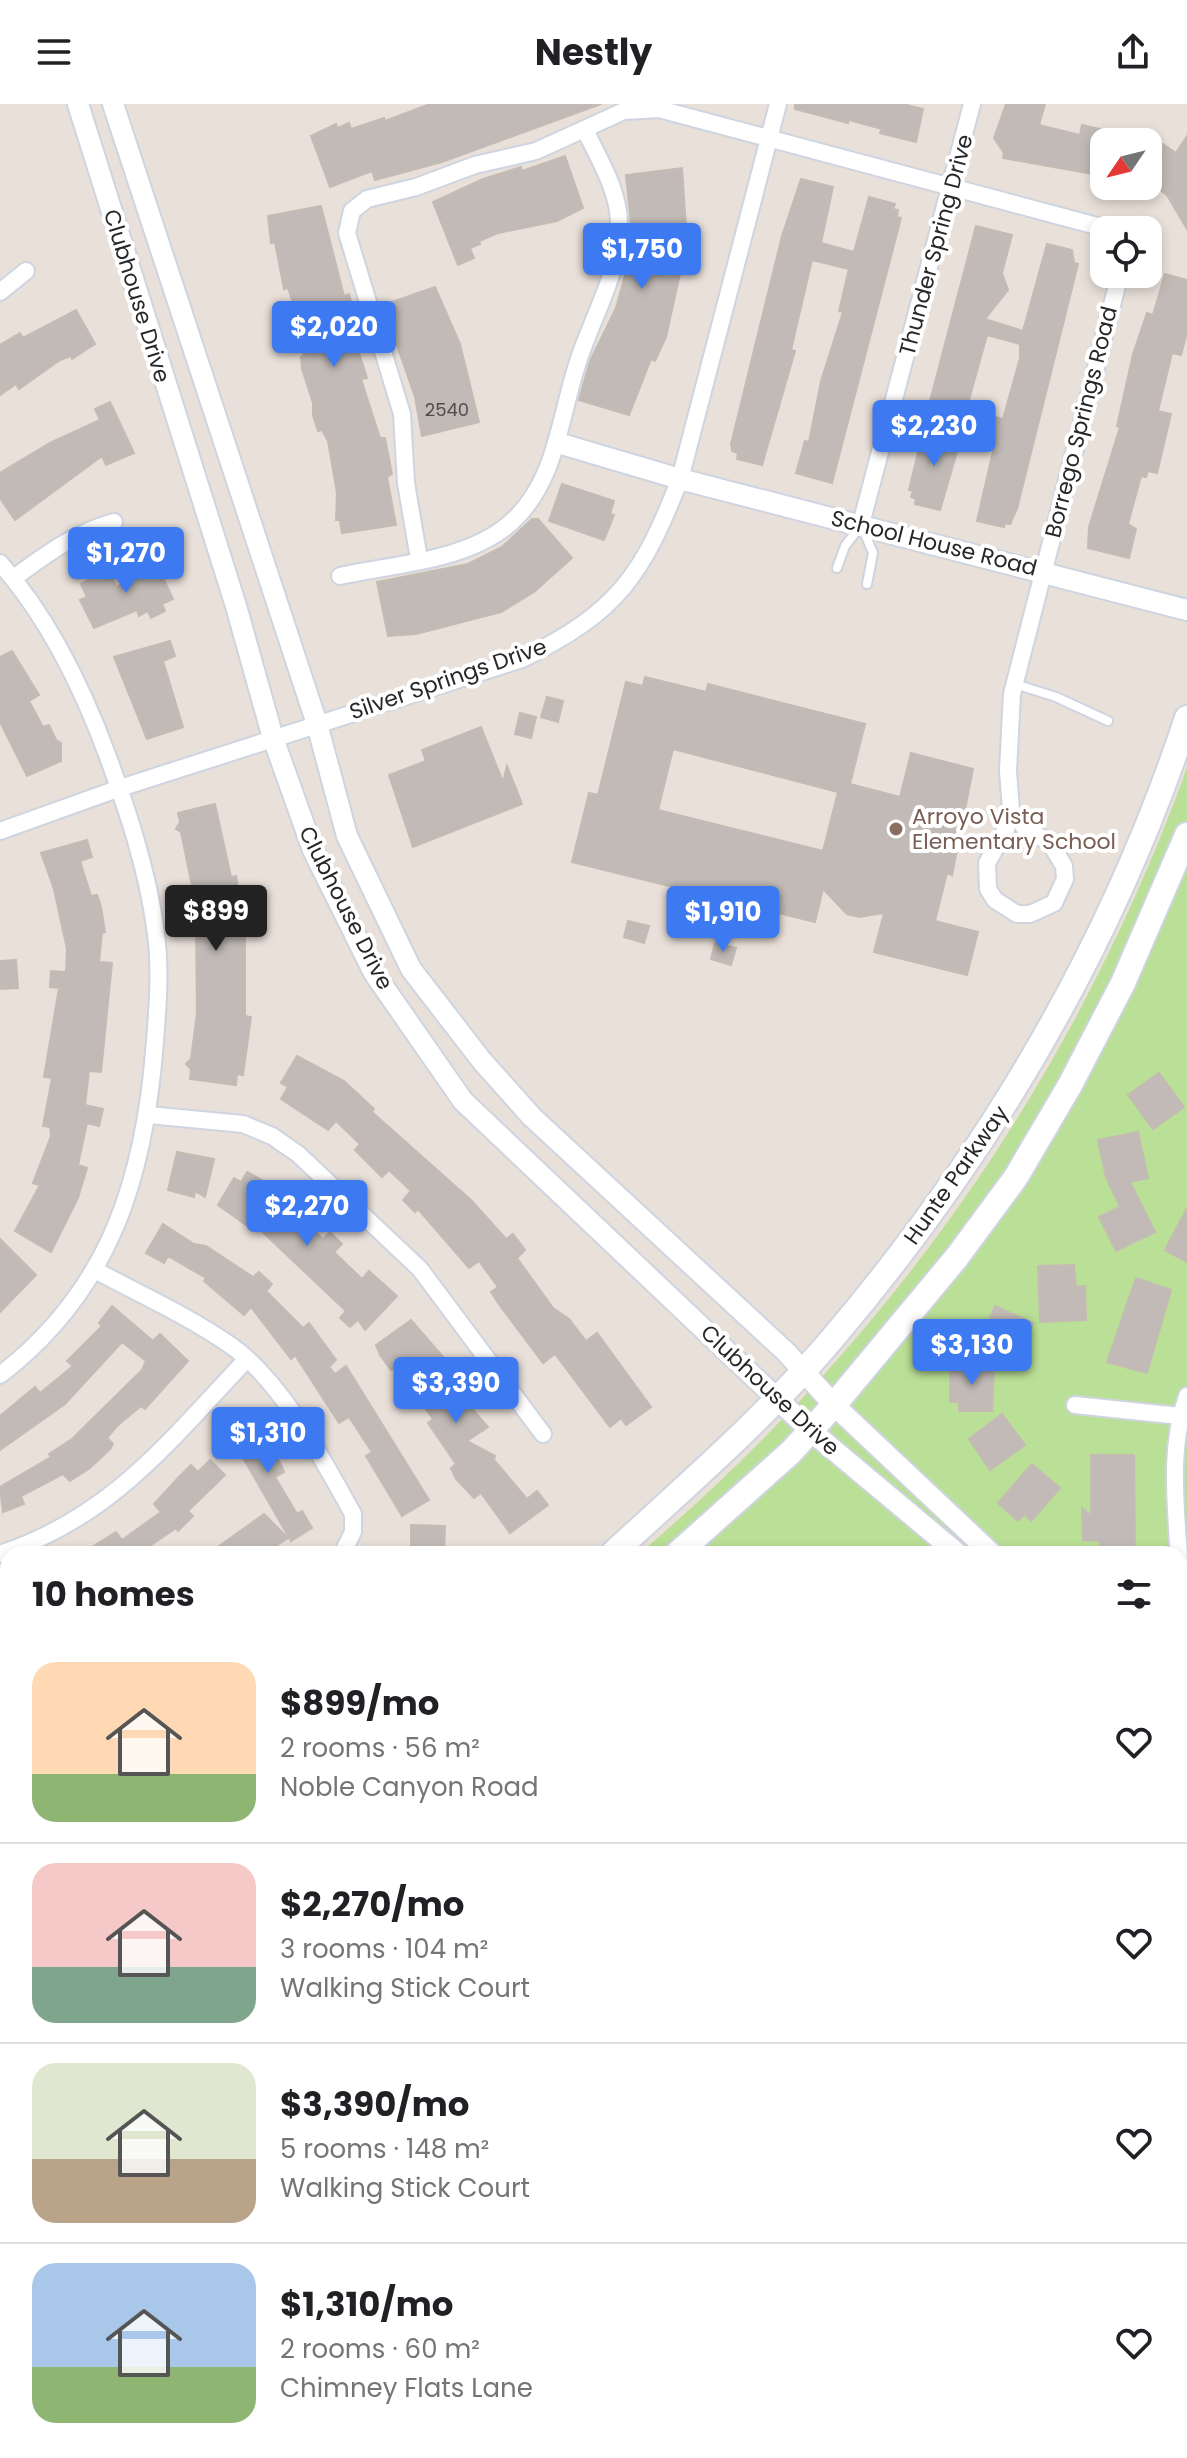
<!DOCTYPE html>
<meta charset="utf-8">
<style>
:root{--surface:#fff;--page:#f6f6f6;--text:#202124;--muted:#757577;--line:#e0e0e0;--accent:#3d7af2}
body{margin:0;font-family:Poppins,sans-serif;background:var(--page);color:var(--text);height:100vh;display:flex;flex-direction:column;font-size:30px;white-space:nowrap}
*{box-sizing:border-box;margin:0}
p{font-size:26px;color:var(--muted)}
.icon{flex:none;width:44px;height:44px;fill:none;stroke:currentColor;stroke-width:2;stroke-linecap:round;stroke-linejoin:round}
.map{position:relative;flex:1;overflow:hidden}
.details{position:absolute;left:0px;top:1442px;width:1188px;height:912px;display:flex;flex-direction:column;background:var(--surface);border-radius:24px 24px 0 0;box-shadow:0 4px 12px #0003}
.details>*{flex:none}
.needle{width:52px;rotate:235deg}
.tools{position:absolute;left:1090px;top:24px;display:grid;gap:16px}
.tools a{display:grid;place-items:center;width:72px;height:72px;border-radius:16px;background:var(--surface);box-shadow:0 4px 12px #0003;font-size:40px}
.price{position:absolute;translate:-50% -68px;padding:0 18px;border-radius:8px;background:var(--accent);color:#fff;font-size:26px;line-height:52px;filter:drop-shadow(0 2px 4px #0008)}
.price::after{content:'';position:absolute;left:50%;top:48px;width:24px;height:18px;margin-left:-12px;background:inherit;clip-path:polygon(0 0,100% 0,50% 100%)}
.price.on{background:#222;color:#fff}
ul{padding:0;list-style:none}
li{display:flex;align-items:center;gap:24px;height:200px;padding:0 32px}
li+li{border-top:2px solid var(--line)}
li span{display:grid;place-items:center;flex:none;width:224px;height:160px;border-radius:24px;color:#555}
li>.icon{margin-inline-start:auto}
span .icon{width:96px;height:96px;fill:#fffc;stroke-width:1}
li b{font-size:34px}
h2{display:flex;justify-content:space-between;align-items:center;height:96px;padding:0 32px;font-size:34px}
header{display:flex;justify-content:space-between;align-items:center;height:104px;padding:0 32px;background:var(--surface);font-size:36px;font-weight:700}
.map>svg:first-child{display:block}
</style>
<header><svg class="icon" aria-label="menu" viewBox="0 0 24 24"><path d="M4 6h16M4 12h16M4 18h16"/></svg>Nestly<svg class="icon" aria-label="share" viewBox="0 0 24 24"><path d="M12 15V3M7 8l5-5 5 5M5 13v7h14v-7"/></svg></header>
<div class="map">
<svg width="1187" height="2354" viewBox="0 0 1187 2354">
<rect width="100%" height="100%" fill="#e9e0d9"/>
<path fill="#badf96" d="M 1187,664 L 1187,2354 L 184,2354 L 196,2346 L 1180,2346 L 1180,1450 L 639,1450 C 892,1234 1073,977 1187,664 Z"/>
<g fill="#c1bab6" stroke="#c4bbb3" stroke-width="2" fill-rule="evenodd">
<polygon points="430,0 601,0 442,58 375,76 372,67 330,83 311,32 336,20 337,24 349,19 351,25 384,14 385,17"/>
<polygon points="795,0 903,0 923,5 916,38 880,29 882,25 849,16 848,19 795,5"/>
<polygon points="1006,0 1045,0 1039,21 1080,31 1082,21 1104,26 1104,72 1003,54 1004,49 994,34"/>
<polygon points="1187,32 1187,125 1167,91 1148,77 1148,63 1163,40 1176,49"/>
<polygon points="565,52 583,104 557,117 498,129 479,137 480,140 470,144 474,154 458,161 433,98 483,75 521,63 522,67"/>
<polygon points="682,64 687,138 666,233 655,257 651,255 629,311 579,296 590,257 616,204 629,157 626,157 629,139 633,139 626,71"/>
<polygon points="801,75 833,83 821,139 854,148 869,93 895,100 893,105 898,106 897,113 901,114 832,379 796,369 805,337 809,338 821,277 843,208 839,207 849,165 812,156 791,246 795,247 762,361 737,355 738,349 732,347 731,340 782,132"/>
<polygon points="321,102 344,192 349,190 355,211 359,229 353,230 367,274 361,275 380,334 385,334 392,370 387,373 396,421 342,429 340,416 336,416 337,389 328,337 322,326 318,327 313,311 313,299 302,265 301,253 304,252 292,196 288,184 284,185 275,138 271,139 268,112"/>
<polygon points="976,122 1012,131 1002,169 1008,186 985,215 1023,227 1047,140 1072,146 1074,159 1078,160 1017,405 1010,420 1005,419 1004,423 977,417 996,334 967,326 973,307 1003,315 1020,254 1020,240 987,231 964,314 929,301"/>
<polygon points="1165,170 1187,176 1187,228 1181,251 1172,249 1158,307 1171,310 1157,369 1148,367 1146,373 1141,372 1128,420 1136,425 1129,454 1088,444 1089,423 1120,323 1117,322 1133,250 1147,209 1153,211"/>
<polygon points="435,183 460,240 479,318 422,332 415,293 383,201"/>
<polygon points="76,206 95,240 72,255 71,252 60,256 19,285 16,280 0,291 0,241 20,229 23,234"/>
<polygon points="110,298 134,349 106,361 102,352 15,416 0,394 0,369 50,339 100,316 95,305"/>
<polygon points="924,324 961,334 940,406 915,400 916,395 911,393 913,387 909,386"/>
<polygon points="562,380 614,397 610,410 614,411 604,436 549,417"/>
<polygon points="532,415 538,415 572,454 534,488 501,508 416,530 388,532 377,478 468,460 502,443"/>
<polygon points="153,452 173,495 162,500 165,507 151,514 148,507 139,512 137,506 94,524 80,496 87,493 81,480 108,466 116,483 143,471 137,460"/>
<polygon points="170,537 175,552 163,557 183,623 147,635 114,553"/>
<polygon points="12,547 39,591 29,597 43,623 49,621 56,636 61,639 61,657 27,672 0,618 0,553"/>
<path d="M 645,573 L 706,588 L 708,580 L 865,620 L 850,680 L 900,693 L 911,649 L 973,665 L 952,771 L 947,769 L 935,817 L 978,828 L 967,871 L 874,848 L 884,809 L 859,813 L 847,810 L 823,785 L 815,818 L 572,758 L 589,689 L 598,691 L 626,578 L 643,582 ZM 673,645 L 838,688 L 823,747 L 658,706 Z"/>
<polygon points="547,593 563,597 558,618 541,613"/>
<polygon points="520,609 536,613 531,634 515,630"/>
<polygon points="481,623 503,678 507,662 522,700 413,743 389,671 426,657 422,646"/>
<polygon points="215,700 231,773 236,772 245,833 245,912 251,913 243,971 237,970 236,981 190,975 191,965 186,960 191,955 197,909 196,822 200,821 181,728 176,725 180,718 178,709"/>
<polygon points="87,736 92,753 80,757 91,792 97,791 101,803 105,828 102,829 99,858 112,859 101,968 89,967 85,1001 103,1005 99,1022 87,1019 78,1061 87,1064 78,1094 51,1148 15,1127 40,1081 33,1079 51,1032 50,1023 43,1022 52,974 44,973 59,884 50,883 51,867 66,868 67,845 54,785 41,749"/>
<polygon points="628,817 649,822 644,839 624,833"/>
<polygon points="715,839 736,844 731,861 711,855"/>
<polygon points="16,856 18,884 0,885 0,857"/>
<polygon points="297,952 344,977 374,1005 372,1008 472,1097 506,1135 513,1130 525,1146 517,1154 553,1204 569,1215 586,1237 597,1229 651,1303 626,1321 621,1314 610,1323 555,1250 543,1259 498,1199 491,1188 498,1183 479,1157 469,1164 418,1105 415,1108 403,1096 411,1087 389,1066 382,1073 355,1046 360,1040 336,1017 328,1026 281,995 288,983 281,979"/>
<polygon points="1159,969 1184,1003 1153,1025 1128,991"/>
<polygon points="1138,1028 1148,1074 1130,1078 1155,1128 1116,1147 1099,1113 1120,1103 1106,1073 1098,1036"/>
<polygon points="177,1048 214,1055 205,1093 195,1087 194,1093 168,1086"/>
<polygon points="247,1068 293,1093 306,1106 300,1113 323,1135 330,1128 342,1140 334,1148 362,1175 369,1167 397,1192 365,1226 358,1216 350,1223 340,1214 346,1207 252,1118 249,1123 218,1101 234,1074 241,1078"/>
<polygon points="1187,1104 1187,1158 1165,1146"/>
<polygon points="163,1120 194,1140 206,1142 253,1173 259,1168 272,1180 266,1187 303,1224 309,1219 336,1256 329,1263 335,1270 346,1262 429,1396 402,1412 366,1352 372,1348 349,1313 339,1319 295,1251 291,1255 251,1203 244,1211 204,1177 206,1174 168,1152 164,1159 146,1149"/>
<polygon points="0,1135 36,1171 0,1208"/>
<polygon points="1074,1161 1076,1183 1085,1182 1086,1216 1040,1218 1038,1162"/>
<polygon points="1136,1174 1171,1186 1147,1269 1107,1258"/>
<polygon points="112,1202 153,1237 160,1230 188,1257 145,1305 141,1302 117,1322 107,1334 113,1340 110,1345 90,1364 70,1377 63,1370 21,1392 24,1400 3,1408 0,1383 51,1353 49,1350 72,1335 142,1266 146,1257 122,1238 65,1300 0,1346 0,1312 35,1283 40,1289 73,1262 67,1257 102,1222 99,1219"/>
<polygon points="995,1202 1033,1219 1018,1254 980,1238"/>
<polygon points="411,1216 451,1262 442,1269 465,1302 468,1300 488,1323 467,1337 495,1352 494,1356 527,1395 537,1387 548,1401 510,1429 481,1389 474,1394 456,1375 451,1364 456,1360 428,1319 433,1315 395,1264 391,1266 380,1251 376,1241"/>
<polygon points="950,1260 994,1261 992,1307 959,1307 959,1298 950,1298"/>
<polygon points="1002,1310 1025,1341 990,1366 969,1335"/>
<polygon points="252,1311 282,1363 284,1368 275,1373 297,1410 302,1407 312,1424 291,1437 227,1326"/>
<polygon points="1091,1351 1134,1351 1135,1450 1100,1450 1100,1437 1083,1436 1082,1404 1091,1412"/>
<polygon points="210,1356 225,1371 188,1407 193,1412 178,1427 176,1424 138,1450 81,1450 116,1428 122,1436 161,1408 154,1400 177,1375 191,1361 198,1368"/>
<polygon points="1032,1360 1060,1384 1031,1417 1024,1410 1018,1417 998,1399"/>
<polygon points="264,1410 288,1434 263,1450 208,1450"/>
<polygon points="411,1421 445,1422 444,1450 411,1450"/>
</g>
<g fill="none" stroke-linecap="round" stroke-linejoin="round">
<defs>
<g id="service">
<polyline points="863,425 873,449 867,480"/>
<polyline points="837,464 845,442 859,424"/>
<polyline points="1015,580 1056,593 1108,617"/>
<polyline points="1180,1795 1187,1790"/>
<polyline points="1180,1817 1187,1813"/>
<polyline points="1180,2008 1187,2012"/>
<polyline points="1180,2331 1187,2323"/>
<polyline points="551,2346 556,2354"/>
<polyline points="1097,2346 1116,2354"/>
<polyline points="1141,2354 1160,2346"/>
</g>
<g id="minor">
<polyline points="0,188 26,167"/>
<polyline points="861,420 972,0"/>
<polyline points="419,455 406,379 402,310 347,129 352,107 367,95 416,83 475,61 536,47 624,7 659,5 1112,126"/>
<path d="M 0,459 C 49,514 83,585 108,653 C 128,708 147,765 155,823 C 161,861 158,899 155,937 C 145,1072 111,1186 0,1271"/>
<path d="M 340,472 C 394,460 465,457 508,421 C 556,381 559,316 577,261 C 591,215 619,172 619,122 C 620,89 599,55 585,26"/>
<path d="M 14,474 C 46,450 75,429 114,418"/>
<polyline points="1011,706 1024,723 1050,739 1064,762 1065,775 1054,799 1030,810 1017,810 995,796 988,785 987,759 1006,725 1011,706 1008,667 1012,590 1120,170"/>
<path d="M 0,727 L 120,684 L 522,555 C 618,508 642,472 680,375 L 778,0"/>
<polyline points="149,1011 243,1020 272,1032 298,1050 420,1165 543,1330"/>
<path d="M 95,1166 C 139,1190 189,1212 230,1241 C 282,1277 323,1356 353,1410 L 353,1428 L 342,1450"/>
<polyline points="1075,1301 1180,1312"/>
<path d="M 0,1450 C 112,1413 169,1337 247,1255"/>
<path d="M 1180,1513 C 1184,1441 1162,1362 1187,1292"/>
<polyline points="0,1619 8,1617"/>
<polyline points="0,2019 8,2018"/>
<polyline points="0,2303 8,2298"/>
</g>
<g id="tertiary">
<polyline points="78,0 236,502 273,634 313,746 374,869 463,997 811,1327 958,1450"/>
<polyline points="113,0 317,620 347,732 411,865 482,957 532,1013 786,1248 834,1301 992,1450"/>
<polyline points="558,339 680,375 1187,506"/>
<polyline points="1180,1675 1187,1684"/>
</g>
<g id="secondary">
<path d="M 612,1450 C 687,1381 766,1313 832,1235 C 989,1050 1111,844 1187,614"/>
<polyline points="677,1450 791,1348 834,1301 957,1153 1016,1073 1070,981 1123,879 1187,731"/>
<polyline points="0,1768 8,1765"/>
<polyline points="0,1811 8,1808"/>
</g>
</defs>
<use href="#service" stroke="#ced4e0" stroke-width="12"/>
<use href="#minor" stroke="#ced4e0" stroke-width="20"/>
<use href="#tertiary" stroke="#ced4e0" stroke-width="24"/>
<use href="#secondary" stroke="#ced4e0" stroke-width="28"/>
<use href="#service" stroke="#fff" stroke-width="8"/>
<use href="#minor" stroke="#fff" stroke-width="16"/>
<use href="#tertiary" stroke="#fff" stroke-width="20"/>
<use href="#secondary" stroke="#fff" stroke-width="24"/>
</g>
<circle fill="#8d6e63" stroke="#fff" stroke-width="3" cx="896" cy="725" r="8"/>
<g text-anchor="middle" dominant-baseline="central" stroke-width="8" stroke-linejoin="round" paint-order="stroke">
<g font-size="18" fill="#4e4c4b">
<text x="447" y="305">2540</text>
</g>
<g font-size="22" fill="#272727" stroke="#fff">
<text transform="translate(936 141) rotate(-75)">Thunder Spring Drive</text>
<text transform="translate(137 192) rotate(73)">Clubhouse Drive</text>
<text transform="translate(1081 318) rotate(-76)">Borrego Springs Road</text>
<text transform="translate(934 439) rotate(14)">School House Road</text>
<text transform="translate(448 575) rotate(-19)">Silver Springs Drive</text>
<text transform="translate(346 804) rotate(63)">Clubhouse Drive</text>
<text transform="translate(956 1071) rotate(-55)">Hunte Parkway</text>
<text transform="translate(770 1286) rotate(43)">Clubhouse Drive</text>
</g>
<g font-size="22" fill="#785e54" stroke="#fff" text-anchor="start">
<text x="912" y="712">Arroyo Vista<tspan x="912" dy="25">Elementary School</tspan></text>
</g>
</g>
</svg>
<div class="tools">
<a><svg class="needle" viewBox="-14 -14 28 28"><path d="M0-13l5 13h-10z" fill="#e53935"/><path d="M0 13l5-13h-10z" fill="#757577"/></svg></a>
<a><svg class="icon" aria-label="locate" viewBox="0 0 24 24"><circle cx="12" cy="12" r="6"/><path d="M12 2v4M12 18v4M2 12h4M18 12h4"/></svg></a>
</div>
<b class="price" style="left:642px;top:187px">$1,750</b>
<b class="price" style="left:334px;top:265px">$2,020</b>
<b class="price" style="left:934px;top:364px">$2,230</b>
<b class="price" style="left:126px;top:491px">$1,270</b>
<b class="price on" style="left:216px;top:849px">$899</b>
<b class="price" style="left:723px;top:850px">$1,910</b>
<b class="price" style="left:307px;top:1144px">$2,270</b>
<b class="price" style="left:972px;top:1283px">$3,130</b>
<b class="price" style="left:456px;top:1321px">$3,390</b>
<b class="price" style="left:268px;top:1371px">$1,310</b>
<section class="details">
<h2>10 homes<svg class="icon" aria-label="filters" viewBox="0 0 24 24"><path d="M4 7h16M4 17h16"/><circle cx="9" cy="7" r="2"/><circle cx="15" cy="17" r="2"/></svg></h2>
<ul>
<li><span style="background:linear-gradient(#ffd9b3 70%,#8fb573 0)"><svg class="icon" aria-label="home" viewBox="0 0 24 24"><path d="M3 11l9-7 9 7M6 9v11h12V9"/></svg></span><div><b>$899/mo</b><p>2 rooms · 56 m²</p><p>Noble Canyon Road</p></div><svg class="icon" aria-label="heart" viewBox="0 0 24 24"><path d="M12 20l-8-8c-3-5 5-10 8-4 3-6 11-1 8 4z"/></svg></li>
<li><span style="background:linear-gradient(#f6c9c9 65%,#7fa58c 0)"><svg class="icon" aria-label="home" viewBox="0 0 24 24"><path d="M3 11l9-7 9 7M6 9v11h12V9"/></svg></span><div><b>$2,270/mo</b><p>3 rooms · 104 m²</p><p>Walking Stick Court</p></div><svg class="icon" aria-label="heart" viewBox="0 0 24 24"><path d="M12 20l-8-8c-3-5 5-10 8-4 3-6 11-1 8 4z"/></svg></li>
<li><span style="background:linear-gradient(#dfe7d0 60%,#b9a48a 0)"><svg class="icon" aria-label="home" viewBox="0 0 24 24"><path d="M3 11l9-7 9 7M6 9v11h12V9"/></svg></span><div><b>$3,390/mo</b><p>5 rooms · 148 m²</p><p>Walking Stick Court</p></div><svg class="icon" aria-label="heart" viewBox="0 0 24 24"><path d="M12 20l-8-8c-3-5 5-10 8-4 3-6 11-1 8 4z"/></svg></li>
<li><span style="background:linear-gradient(#a9c7e8 65%,#8fb573 0)"><svg class="icon" aria-label="home" viewBox="0 0 24 24"><path d="M3 11l9-7 9 7M6 9v11h12V9"/></svg></span><div><b>$1,310/mo</b><p>2 rooms · 60 m²</p><p>Chimney Flats Lane</p></div><svg class="icon" aria-label="heart" viewBox="0 0 24 24"><path d="M12 20l-8-8c-3-5 5-10 8-4 3-6 11-1 8 4z"/></svg></li>
</ul>
</section>
</div>
